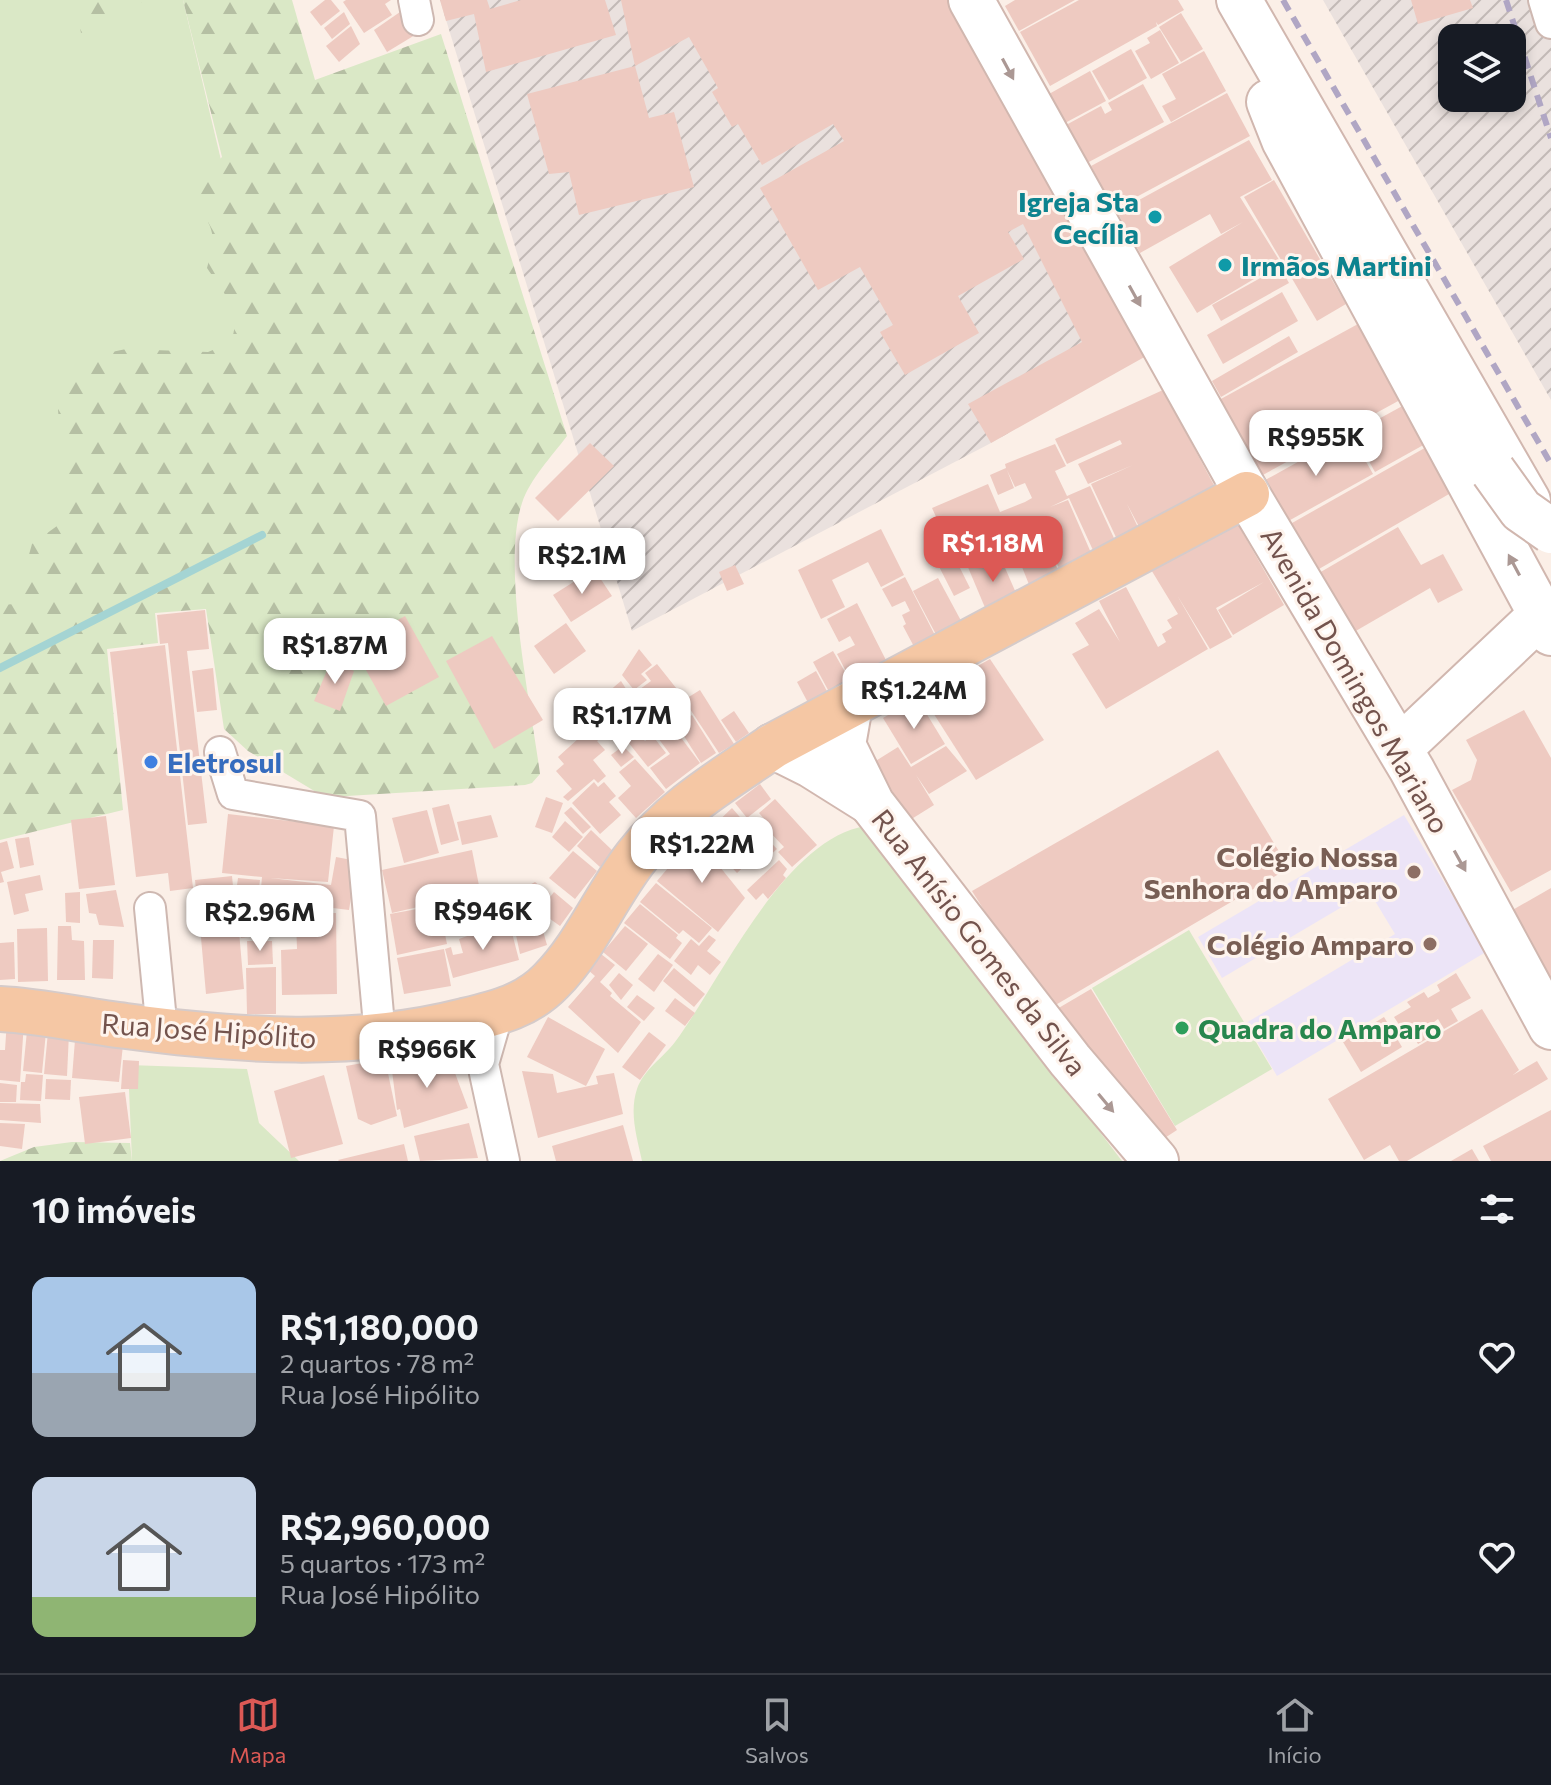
<!DOCTYPE html>
<html lang="pt">
<meta charset="utf-8">
<style>
:root{--surface:#171b24;--page:#242831;--text:#f1f3f6;--muted:#9ea1a6;--line:#363941;--accent:#dc5955}
body{margin:0;font-family:Commissioner,sans-serif;background:var(--page);color:var(--text);height:100vh;display:flex;flex-direction:column;font-size:30px;white-space:nowrap}
*{box-sizing:border-box;margin:0}
p{font-size:26px;color:var(--muted)}
.icon{flex:none;width:44px;height:44px;fill:none;stroke:currentColor;stroke-width:2;stroke-linecap:round;stroke-linejoin:round}
.map{position:relative;height:1161px;overflow:hidden}
.side{display:flex;flex-direction:column;background:var(--surface);flex:1}
.side>*{flex:none}
.tools{position:absolute;left:1438px;top:24px;display:grid;gap:16px}
.tools a{display:grid;place-items:center;width:88px;height:88px;border-radius:16px;background:var(--surface);box-shadow:0 4px 12px #0003;font-size:40px}
.price{position:absolute;translate:-50% -68px;padding:0 18px;border-radius:16px;background:#fff;color:#222;font-size:26px;line-height:52px;filter:drop-shadow(0 2px 4px #0008)}
.price::after{content:'';position:absolute;left:50%;top:48px;width:24px;height:18px;margin-left:-12px;background:inherit;clip-path:polygon(0 0,100% 0,50% 100%)}
.price.active{background:var(--accent);color:#fff}
ul{padding:0;list-style:none}
li{display:flex;align-items:center;gap:24px;height:200px;padding:0 32px}
li span{display:grid;place-items:center;flex:none;width:224px;height:160px;border-radius:16px;color:#555}
li>.icon{margin-inline-start:auto}
span .icon{width:96px;height:96px;fill:#fffc;stroke-width:1}
li b{font-size:34px}
h2{display:flex;justify-content:space-between;align-items:center;height:96px;padding:0 32px;font-size:34px}
.tab-bar{display:flex;justify-content:space-around;align-items:center;height:112px;border-top:2px solid var(--line);background:var(--surface);font-size:22px;color:var(--muted)}
.tab-bar a{display:grid;justify-items:center;gap:4px}
.tab-bar .active{color:var(--accent)}
.map>svg:first-child{display:block}
</style>
<div class="map">
<svg width="1551" height="1161" viewBox="0 0 1551 1161">
<defs>
<pattern id="industrial-furrows" width="10" height="10" patternUnits="userSpaceOnUse" patternTransform="scale(2)"><rect width="10" height="10" fill="#eae1de"/><path d="M-1 1l2-2M0 10L10 0M9 11l2-2" fill="none" stroke="#c2b9b6"/></pattern>
<pattern id="forest-firs" width="22" height="20" patternUnits="userSpaceOnUse" patternTransform="scale(2)"><rect width="22" height="20" fill="#dae8c6"/><path d="M5 1l3.5 6h-7zM16 11l3.5 6h-7z" fill="#b5bfa3"/></pattern>
</defs>
<rect width="100%" height="100%" fill="#fbefe7"/>
<g fill="url(#industrial-furrows)" fill-rule="evenodd">
<polygon points="440,0 953,0 1104,378 991,443 632,631"/>
<path d="M 1323,0 L 1551,0 L 1551,400 ZM 1452,38 L 1512,38 L 1512,98 L 1452,98 Z"/>
</g>
<polygon fill="#ece4f7" points="1404,815 1486,952 1277,1076 1246,1023 1395,934 1369,891 1222,978 1198,937"/>
<g fill="#dae8c6">
<polygon points="0,0 183,0 235,219 251,356 0,621"/>
<path d="M 866,826 L 1122,1161 L 642,1161 C 637,1137 629,1113 637,1089 C 644,1069 663,1058 675,1042 C 720,982 783,839 866,826 Z"/>
<polygon points="1189,930 1272,1069 1175,1126 1092,988"/>
<polygon points="128,1065 247,1069 259,1123 299,1161 132,1161"/>
</g>
<g fill="url(#forest-firs)">
<polygon points="75,0 146,0 81,33"/>
<path d="M 183,0 L 292,0 L 315,80 L 441,34 L 567,436 C 552,456 530,479 522,503 C 501,566 531,704 540,774 L 532,783 L 525,785 L 331,797 L 321,795 L 248,751 L 224,729 L 206,609 L 155,613 L 158,643 L 107,649 L 123,810 L 0,840 L 0,605 L 15,604 L 32,544 L 57,526 L 65,484 L 58,410 L 60,395 L 83,362 L 93,356 L 126,349 L 208,352 L 230,343 C 244,313 223,292 207,268 C 209,260 213,251 213,243 C 213,197 161,216 222,157 Z"/>
<polygon points="72,1142 130,1143 132,1161 0,1161 34,1147"/>
</g>
<g fill="none" stroke-linecap="round" stroke-linejoin="round">
<polyline stroke="#a4d4d3" stroke-width="8" points="0,668 262,535"/>
</g>
<g fill="#eecac1">
<polygon points="325,0 331,0 340,11 321,26 310,12"/>
<polygon points="346,0 391,0 385,4 392,15 364,33 343,2"/>
<polygon points="440,0 487,0 490,9 521,0 605,0 616,35 486,72 474,14 446,21"/>
<polygon points="621,0 952,0 1148,355 991,443 968,404 1082,342 1023,224 1008,232 1024,259 958,296 979,333 905,375 880,332 893,325 860,267 818,290 760,188 844,141 833,124 762,165 738,124 732,127 712,92 718,88 689,37 635,66"/>
<polygon points="1015,0 1075,0 1019,31 1005,6"/>
<polygon points="1079,0 1178,0 1184,10 1158,25 1156,22 1157,26 1050,86 1020,32"/>
<polygon points="1411,0 1470,0 1473,8 1418,24"/>
<polygon points="344,12 350,24 332,39 324,28"/>
<polygon points="400,12 415,35 387,52 374,30"/>
<polygon points="1181,13 1203,49 1181,62 1159,27"/>
<polygon points="351,26 360,44 339,62 326,46"/>
<polygon points="1160,30 1179,63 1151,79 1135,51 1150,43 1147,38"/>
<polygon points="1131,49 1147,78 1109,100 1092,71"/>
<polygon points="1204,51 1226,91 1171,122 1162,106 1176,99 1162,74"/>
<polygon points="635,66 649,118 674,112 694,187 579,215 569,172 549,174 527,94"/>
<polygon points="1090,71 1106,101 1065,123 1049,94"/>
<polygon points="1143,84 1164,122 1087,163 1066,125 1101,106 1105,114 1112,110 1108,103"/>
<polygon points="1227,93 1250,136 1114,209 1091,166"/>
<polygon points="1249,140 1272,180 1240,197 1281,263 1197,313 1169,267 1243,222 1221,234 1210,214 1140,253 1117,212"/>
<polygon points="1274,180 1346,304 1317,321 1244,197"/>
<polygon points="1280,267 1289,283 1221,321 1212,305"/>
<polygon points="1282,292 1298,321 1223,364 1207,335"/>
<polygon points="1358,324 1400,400 1261,476 1219,400"/>
<polygon points="1289,336 1298,352 1221,397 1212,381"/>
<polygon points="1163,390 1216,489 1144,536 1127,504 1143,538 1121,548 1091,484 1133,465 1088,484 1078,464 1122,444 1120,440 1067,464 1055,439"/>
<polygon points="1406,404 1427,443 1375,472 1353,433"/>
<polygon points="1350,433 1373,474 1283,524 1260,483"/>
<polygon points="590,443 614,466 558,521 535,498"/>
<polygon points="1055,444 1066,466 1055,471 1067,496 1090,486 1119,549 1097,559 1069,498 1050,507 1068,500 1095,562 1063,577 1052,553 1017,568 997,530 1006,523 950,548 970,588 954,596 925,539 941,532 947,541 932,508 988,484 1000,512 1025,502 1032,498 1025,483 1015,487 1007,470 1014,488 998,495 990,475 1006,468 1005,464"/>
<polygon points="1430,445 1456,490 1312,573 1285,527"/>
<polygon points="1236,521 1284,605 1233,635 1218,610 1264,582 1216,608 1232,637 1210,649 1177,595 1208,649 1106,709 1072,654 1089,645 1075,623 1099,609 1120,642 1099,601 1126,587 1158,647 1166,642 1162,634 1172,628 1167,620 1178,614 1150,568"/>
<polygon points="1398,527 1421,565 1443,554 1463,590 1438,603 1430,588 1354,632 1319,573"/>
<polygon points="881,529 904,575 881,587 868,562 832,580 845,607 821,619 798,570"/>
<polygon points="998,552 1020,602 989,617 967,565"/>
<polygon points="1051,555 1062,578 1032,592 1022,567"/>
<polygon points="735,565 744,584 727,591 719,572"/>
<polygon points="594,569 612,596 571,622 553,595"/>
<polygon points="905,577 940,645 919,656 903,626 906,624 902,615 910,611 905,601 892,607 882,589"/>
<polygon points="938,578 966,630 941,644 913,591"/>
<polygon points="857,603 892,672 856,691 837,654 855,645 850,636 839,642 827,619"/>
<polygon points="205,610 209,649 187,651 207,823 188,825 168,643 160,644 157,615"/>
<polygon points="405,616 439,677 386,706 352,645"/>
<polygon points="566,623 586,651 554,674 534,646"/>
<polygon points="492,636 543,720 494,749 446,661"/>
<polygon points="165,645 193,888 170,891 168,873 136,877 110,652"/>
<polygon points="639,649 652,665 641,674 647,680 634,690 622,675"/>
<polygon points="833,651 856,691 835,703 813,662"/>
<polygon points="990,659 1044,740 976,780 923,697"/>
<polygon points="331,661 354,671 340,711 314,701"/>
<polygon points="657,664 684,698 653,722 632,695 651,681 645,673"/>
<polygon points="213,668 217,710 197,712 192,671"/>
<polygon points="816,671 834,704 814,714 797,682"/>
<polygon points="621,681 637,706 627,714 608,692"/>
<polygon points="700,690 734,744 719,753 684,700"/>
<polygon points="611,698 628,718 640,709 653,724 641,734 632,725 618,735 597,709"/>
<polygon points="917,698 945,744 911,764 883,718"/>
<polygon points="1524,710 1551,758 1551,870 1511,892 1452,790 1471,780 1477,760 1466,740"/>
<polygon points="734,711 749,733 736,742 721,720"/>
<polygon points="692,715 716,753 701,763 677,725"/>
<polygon points="600,719 610,731 597,741 605,750 593,760 606,776 598,783 594,779 568,801 563,797 572,789 556,771 564,764 558,757"/>
<polygon points="667,719 700,763 666,789 650,768 670,754 652,730"/>
<polygon points="634,729 645,741 652,735 666,753 648,767 624,737"/>
<polygon points="623,746 634,757 621,767 611,755"/>
<polygon points="946,746 967,771 929,794 916,775 934,805 910,820 874,762 898,747 911,767"/>
<polygon points="1218,750 1289,868 1047,1010 972,891"/>
<polygon points="635,759 665,792 636,818 618,798 631,786 619,772"/>
<polygon points="594,782 598,787 604,782 616,796 609,802 621,815 600,834 572,803"/>
<polygon points="760,784 771,799 747,818 735,803"/>
<polygon points="546,797 563,803 552,833 535,827"/>
<polygon points="775,799 817,845 792,867 778,852 784,847 763,825 767,822 759,813"/>
<polygon points="449,804 459,840 441,845 432,808"/>
<polygon points="571,807 591,827 583,834 564,813"/>
<polygon points="732,808 746,824 750,820 777,849 768,857 761,850 737,873 722,857 729,850 710,829"/>
<polygon points="427,810 439,853 404,863 392,818"/>
<polygon points="228,814 334,826 328,882 270,878 331,885 336,857 357,861 349,910 260,899 262,877 222,873"/>
<polygon points="491,815 498,837 462,845 457,822"/>
<polygon points="106,816 115,885 79,889 71,820"/>
<polygon points="565,821 583,837 569,852 552,837"/>
<polygon points="591,830 613,851 600,867 577,846"/>
<polygon points="695,836 745,898 718,932 657,881"/>
<polygon points="29,837 34,865 20,868 15,839"/>
<polygon points="7,841 14,868 1,872 4,882 0,883 0,843"/>
<polygon points="472,850 484,911 453,918 449,901 470,895 392,913 382,870"/>
<polygon points="573,851 597,871 575,899 549,878"/>
<polygon points="779,860 787,869 783,875 786,878 768,899 763,893 756,900 747,890"/>
<polygon points="40,875 43,890 25,894 29,911 14,915 7,882"/>
<polygon points="232,876 234,896 197,900 195,880"/>
<polygon points="238,878 260,880 258,896 236,893"/>
<polygon points="535,882 550,894 537,910 547,945 520,954 508,897"/>
<polygon points="656,883 712,928 699,943 683,930 679,934 640,902"/>
<polygon points="1551,888 1551,987 1509,912"/>
<polygon points="116,890 124,927 99,925 96,914 89,913 86,894"/>
<polygon points="80,892 80,923 66,922 65,893"/>
<polygon points="554,892 573,908 560,926 539,911"/>
<polygon points="257,898 260,935 241,938 237,908 244,989 206,994 198,904"/>
<polygon points="640,904 678,935 676,938 682,943 670,959 624,923"/>
<polygon points="439,905 447,944 397,955 390,914"/>
<polygon points="312,913 336,913 337,994 282,995 281,950 297,949 296,921 312,921"/>
<polygon points="58,926 71,926 72,940 84,941 85,980 57,980"/>
<polygon points="625,926 648,944 626,971 603,952"/>
<polygon points="47,928 48,981 18,982 17,929"/>
<polygon points="489,928 491,935 511,929 519,960 453,978 445,949 451,947 453,955 463,953 459,939"/>
<polygon points="709,935 716,940 707,951 721,962 710,975 698,965 691,975 674,961 691,939 699,946"/>
<polygon points="93,940 114,940 113,979 92,978"/>
<polygon points="247,941 272,941 273,964 248,965"/>
<polygon points="14,942 15,979 0,980 0,943"/>
<polygon points="444,949 451,986 404,994 397,958"/>
<polygon points="601,954 615,965 600,982 612,993 610,996 641,1022 618,1053 568,1007 595,976 588,970"/>
<polygon points="658,954 673,965 654,992 638,979"/>
<polygon points="276,967 276,1014 247,1014 246,968"/>
<polygon points="674,968 705,994 694,1007 663,981"/>
<polygon points="619,973 633,985 621,1000 609,985"/>
<polygon points="1456,973 1471,998 1451,1009 1458,1021 1444,1029 1438,1019 1434,1022 1439,1032 1418,1044 1411,1032 1406,1035 1394,1017 1411,1007 1407,1002 1424,992 1428,998 1440,991 1437,985"/>
<polygon points="1091,989 1177,1130 1154,1145 1045,1016"/>
<polygon points="637,995 655,1008 644,1021 627,1007"/>
<polygon points="675,998 695,1013 685,1026 665,1011"/>
<polygon points="1482,1009 1519,1070 1513,1075 1537,1061 1548,1079 1407,1161 1399,1161 1390,1145 1364,1160 1328,1099"/>
<polygon points="548,1017 605,1049 586,1086 527,1057"/>
<polygon points="1384,1017 1402,1047 1361,1072 1343,1042"/>
<polygon points="7,1020 24,1022 20,1082 0,1080 0,1050 5,1050"/>
<polygon points="27,1031 46,1032 42,1073 23,1071"/>
<polygon points="48,1032 69,1033 67,1076 44,1074"/>
<polygon points="649,1032 666,1045 640,1080 622,1067"/>
<polygon points="75,1040 123,1045 119,1082 72,1078"/>
<polygon points="449,1057 468,1108 404,1128 400,1109 397,1110 391,1063"/>
<polygon points="385,1059 397,1116 371,1125 358,1119 346,1066"/>
<polygon points="123,1060 139,1061 138,1089 121,1089"/>
<polygon points="522,1071 553,1074 557,1093 598,1084 596,1076 614,1073 623,1114 538,1138"/>
<polygon points="26,1074 43,1075 41,1101 20,1100 21,1082 25,1082"/>
<polygon points="324,1075 343,1144 291,1158 274,1091"/>
<polygon points="46,1079 71,1080 70,1100 45,1099"/>
<polygon points="0,1083 17,1085 16,1102 0,1102"/>
<polygon points="125,1092 131,1138 85,1144 79,1097"/>
<polygon points="0,1103 40,1104 41,1123 0,1120"/>
<polygon points="1551,1110 1551,1161 1491,1161 1483,1146"/>
<polygon points="0,1123 25,1124 22,1149 0,1146"/>
<polygon points="469,1123 478,1158 420,1161 414,1136"/>
<polygon points="623,1125 633,1161 556,1161 552,1146"/>
<polygon points="404,1144 408,1161 339,1161 338,1160"/>
<polygon points="1472,1149 1479,1161 1451,1161"/>
</g>
<g fill="none" stroke-linecap="round" stroke-linejoin="round">
<defs>
<g id="street">
<polyline points="414,0 418,20"/>
<polyline points="1544,0 1551,23"/>
<polyline points="220,752 233,794 360,816 380,1036"/>
<polyline points="150,908 162,1031"/>
<polyline points="498,1012 483,1064 504,1161"/>
</g>
<g id="secondary">
<polyline points="971,0 1247,494 1412,770 1551,1027"/>
<polyline points="1239,0 1528,501"/>
<polyline points="1269,102 1284,140 1551,633"/>
<polyline points="850,705 843,745 872,804 1070,1060 1156,1161"/>
<polyline points="773,746 811,765 870,802"/>
<polyline points="1400,748 1541,615"/>
</g>
<path id="primary" d="M 0,1009 C 42,1011 84,1021 126,1026 C 238,1041 354,1049 464,1021 C 497,1013 527,1006 551,981 C 586,946 606,895 637,856 C 673,809 725,779 773,746 L 1247,494"/>
</defs>
<use href="#street" stroke="#ceb8b1" stroke-width="34"/>
<use href="#secondary" stroke="#d1b7af" stroke-width="48"/>
<use href="#primary" stroke="#d5cbca" stroke-width="48"/>
<use href="#street" stroke="#fff" stroke-width="30"/>
<use href="#secondary" stroke="#fff" stroke-width="44"/>
<use href="#primary" stroke="#f5c7a4" stroke-width="44"/>
<g stroke="#b0a6c4" stroke-width="6" stroke-dasharray="12 8" stroke-linecap="butt">
<polyline points="1283,0 1551,464"/>
<polyline points="1506,0 1551,138"/>
</g>
<defs>
<polyline id="secondary-bridge" points="1493,471 1521,510 1551,531"/>
</defs>
<use href="#secondary-bridge" stroke="#d1b7af" stroke-width="48" stroke-linecap="butt"/>
<use href="#secondary-bridge" stroke="#fff" stroke-width="44"/>
</g>
<defs><path id="oneway-solid" d="M-6-.8H1V-3.2L6.5 0L1 3.2V.8H-6Z" transform="scale(2)"/></defs>
<g fill="#ab9894">
<use href="#oneway-solid" transform="translate(1008 69) rotate(62)"/>
<use href="#oneway-solid" transform="translate(1135 296) rotate(61)"/>
<use href="#oneway-solid" transform="translate(1514 565) rotate(-118)"/>
<use href="#oneway-solid" transform="translate(1460 861) rotate(61)"/>
<use href="#oneway-solid" transform="translate(1106 1103) rotate(50)"/>
</g>
<g fill="#0f9aa8" stroke="#fef4ed" stroke-width="3">
<circle cx="1155" cy="217" r="8"/>
<circle cx="1225" cy="265" r="8"/>
</g>
<circle fill="#3f7fe0" stroke="#fef4ed" stroke-width="3" cx="151" cy="762" r="8"/>
<g fill="#8d6e63" stroke="#fef4ed" stroke-width="3">
<circle cx="1414" cy="872" r="8"/>
<circle cx="1430" cy="944" r="8"/>
</g>
<circle fill="#2e9e5b" stroke="#fef4ed" stroke-width="3" cx="1182" cy="1028" r="8"/>
<g text-anchor="middle" dominant-baseline="central" stroke-width="6" stroke-linejoin="round" paint-order="stroke">
<g font-size="28" font-weight="bold" fill="#0d838f" stroke="#fef4ed" text-anchor="end">
<text x="1139" y="201">Igreja Sta<tspan x="1139" dy="32">Cecília</tspan></text>
<text x="1241" y="265" text-anchor="start">Irmãos Martini</text>
</g>
<g font-size="28" fill="#73534d" stroke="#fef4ed">
<text transform="translate(1356 680) rotate(60)">Avenida Domingos Mariano</text>
<text transform="translate(980 942) rotate(52)">Rua Anísio Gomes da Silva</text>
<text transform="translate(209 1030) rotate(4)">Rua José Hipólito</text>
</g>
<g font-size="28" font-weight="bold" fill="#366cbe" stroke="#fef4ed" text-anchor="start">
<text x="167" y="762">Eletrosul</text>
</g>
<g font-size="28" font-weight="bold" fill="#785e54" stroke="#fef4ed" text-anchor="end">
<text x="1398" y="856">Colégio Nossa<tspan x="1398" dy="32">Senhora do Amparo</tspan></text>
<text x="1414" y="944">Colégio Amparo</text>
</g>
<g font-size="28" font-weight="bold" fill="#27864d" stroke="#fef4ed" text-anchor="start">
<text x="1198" y="1028">Quadra do Amparo</text>
</g>
</g>
</svg>
<div class="tools">
<a><svg class="icon" aria-label="layers" viewBox="0 0 24 24"><path d="M12 4l9 5-9 5-9-5zM3 14l9 5 9-5"/></svg></a>
</div>
<b class="price" style="left:1316px;top:478px">R$955K</b>
<b class="price active" style="left:993px;top:584px">R$1.18M</b>
<b class="price" style="left:582px;top:596px">R$2.1M</b>
<b class="price" style="left:335px;top:686px">R$1.87M</b>
<b class="price" style="left:914px;top:731px">R$1.24M</b>
<b class="price" style="left:622px;top:756px">R$1.17M</b>
<b class="price" style="left:702px;top:885px">R$1.22M</b>
<b class="price" style="left:483px;top:952px">R$946K</b>
<b class="price" style="left:260px;top:953px">R$2.96M</b>
<b class="price" style="left:427px;top:1090px">R$966K</b>
</div>
<section class="side">
<h2>10 imóveis<svg class="icon" aria-label="filters" viewBox="0 0 24 24"><path d="M4 7h16M4 17h16"/><circle cx="9" cy="7" r="2"/><circle cx="15" cy="17" r="2"/></svg></h2>
<ul>
<li><span style="background:linear-gradient(#a9c7e8 60%,#9aa5b1 0)"><svg class="icon" aria-label="home" viewBox="0 0 24 24"><path d="M3 11l9-7 9 7M6 9v11h12V9"/></svg></span><div><b>R$1,180,000</b><p>2 quartos · 78 m²</p><p>Rua José Hipólito</p></div><svg class="icon" aria-label="heart" viewBox="0 0 24 24"><path d="M12 20l-8-8c-3-5 5-10 8-4 3-6 11-1 8 4z"/></svg></li>
<li><span style="background:linear-gradient(#c9d6e8 75%,#8fb573 0)"><svg class="icon" aria-label="home" viewBox="0 0 24 24"><path d="M3 11l9-7 9 7M6 9v11h12V9"/></svg></span><div><b>R$2,960,000</b><p>5 quartos · 173 m²</p><p>Rua José Hipólito</p></div><svg class="icon" aria-label="heart" viewBox="0 0 24 24"><path d="M12 20l-8-8c-3-5 5-10 8-4 3-6 11-1 8 4z"/></svg></li>
</ul>
</section>
<nav class="tab-bar">
<a class="active"><svg class="icon" aria-label="map" viewBox="0 0 24 24"><path d="M3 6l6-2 6 2 6-2v14l-6 2-6-2-6 2zM9 4v14M15 6v14"/></svg>Mapa</a>
<a><svg class="icon" aria-label="saved" viewBox="0 0 24 24"><path d="M7 4h10v16l-5-4-5 4z"/></svg>Salvos</a>
<a><svg class="icon" aria-label="home" viewBox="0 0 24 24"><path d="M3 11l9-7 9 7M6 9v11h12V9"/></svg>Início</a>
</nav>
